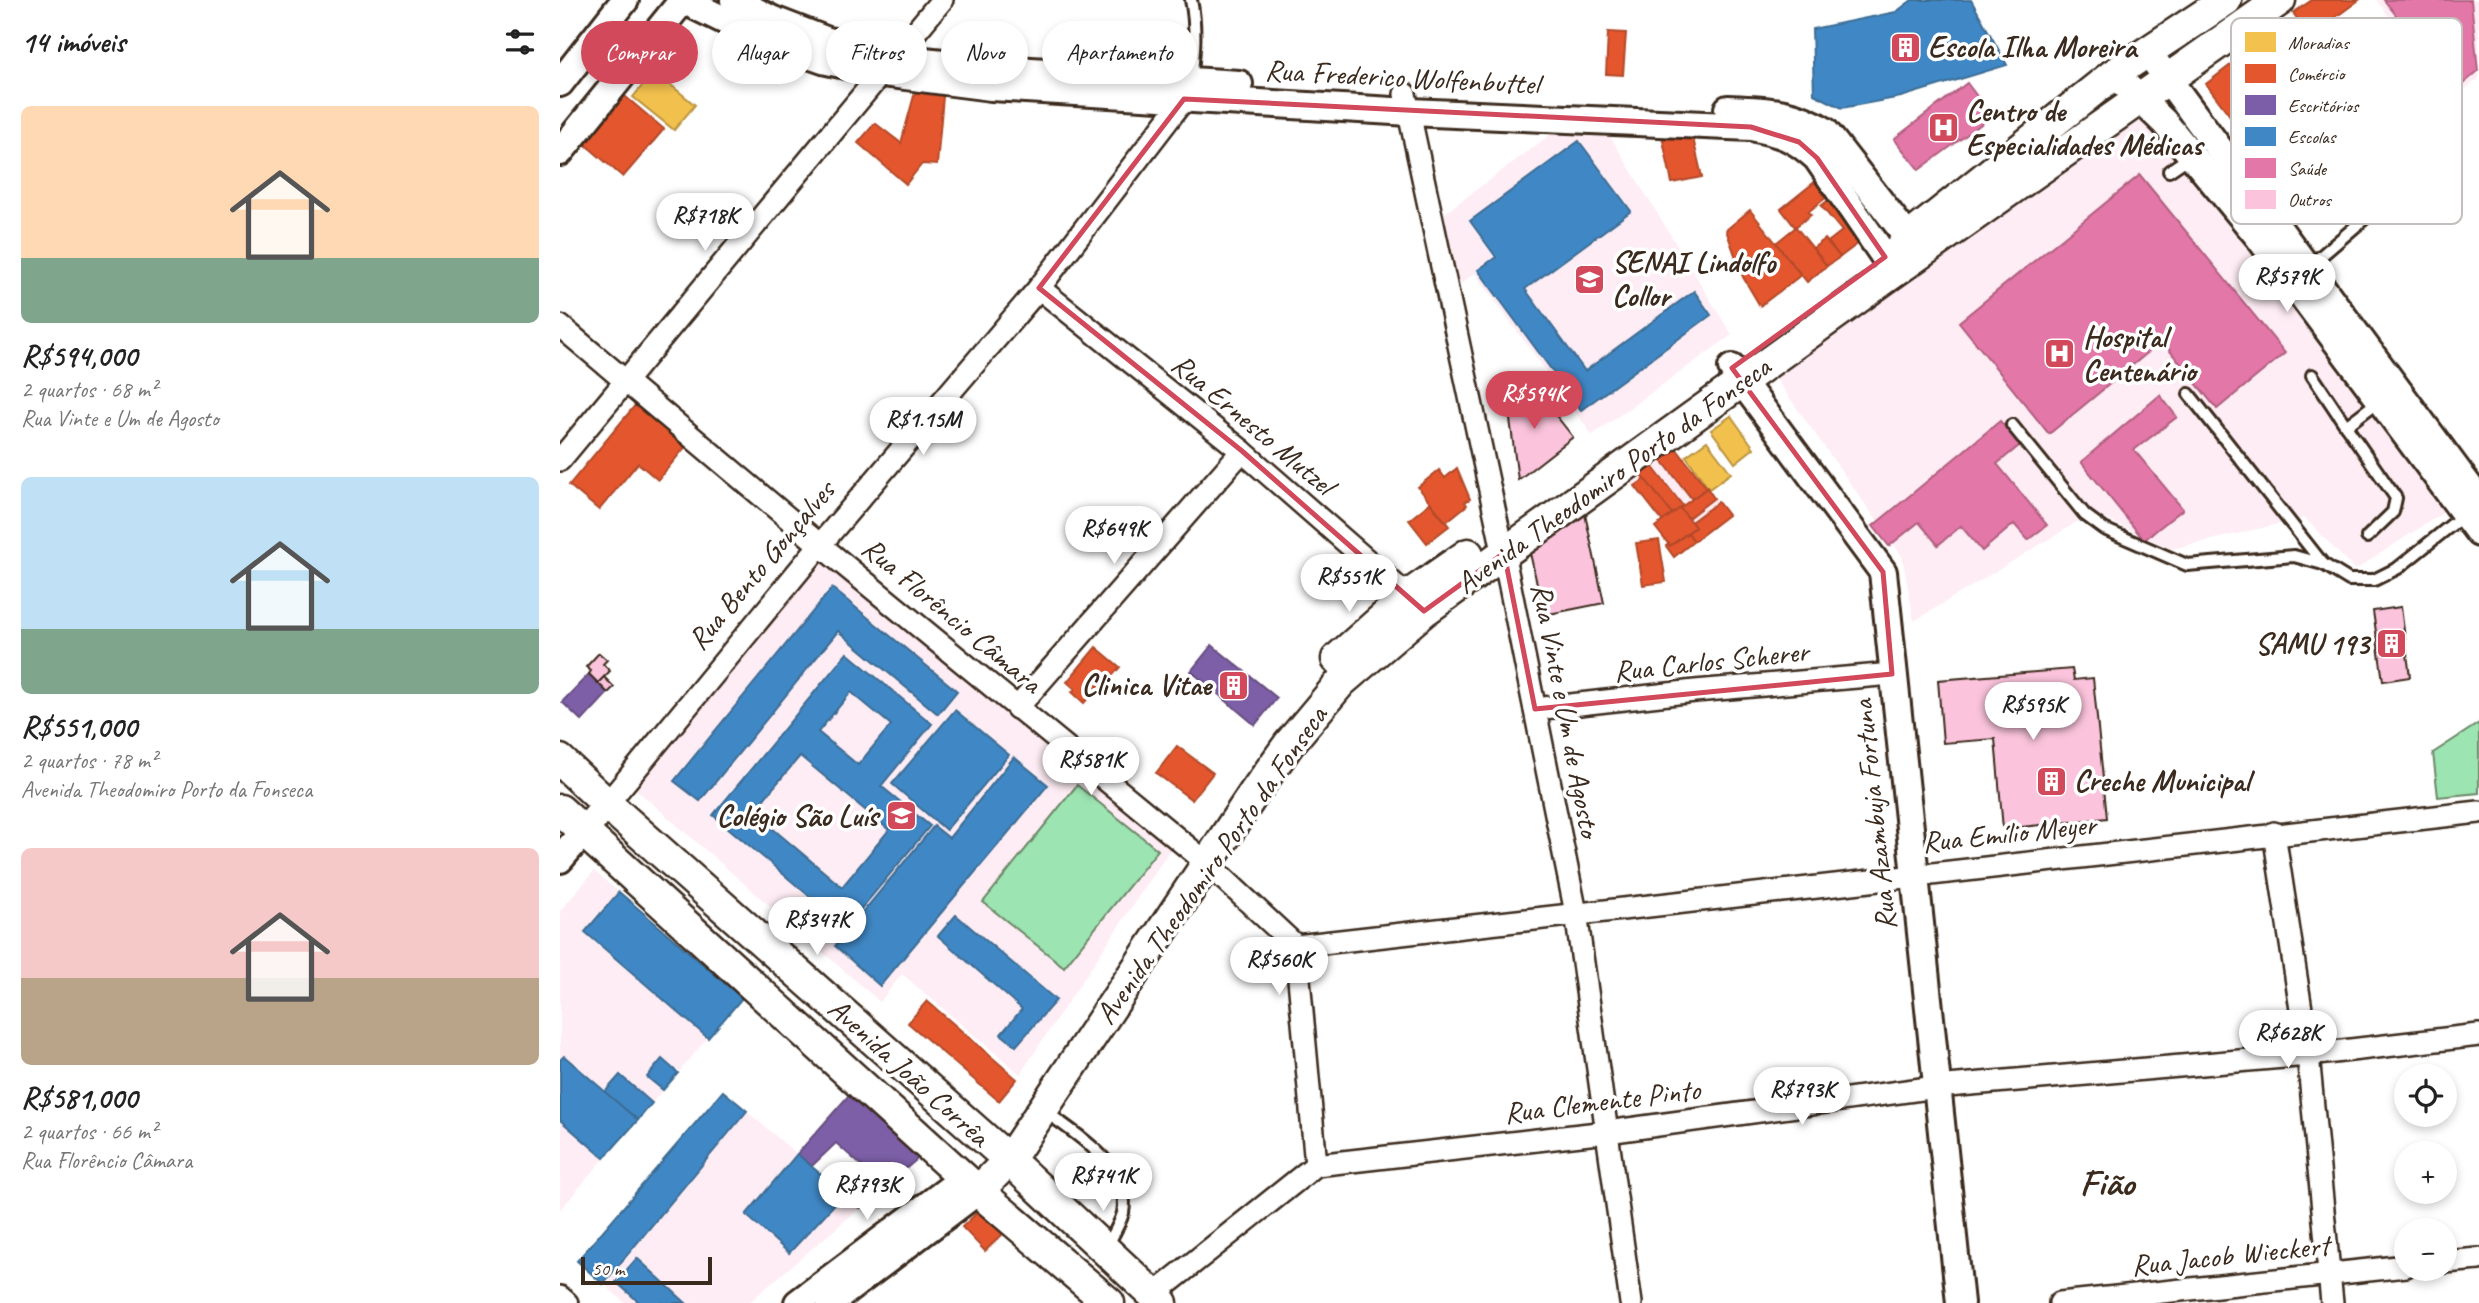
<!DOCTYPE html>
<html lang="pt">
<meta charset="utf-8">
<style>
:root{--surface:#fff;--page:#f2f2f2;--text:#222;--muted:#767676;--accent:#d1495b}
body{margin:0;font-family:Caveat,sans-serif;background:var(--page);color:var(--text);height:100vh;display:flex;flex-direction:column;font-size:26px;white-space:nowrap}
*{box-sizing:border-box;margin:0}
p{font-size:23px;color:var(--muted)}
.icon{flex:none;width:38px;height:38px;fill:none;stroke:currentColor;stroke-width:2;stroke-linecap:round;stroke-linejoin:round}
.map{position:relative;flex:1;overflow:hidden}
.panel{display:flex;flex-direction:column;background:var(--surface);width:560px}
.panel>*{flex:none}
.banner{position:absolute;left:21px;top:21px;width:665px;height:63px;display:flex;gap:14px}
.fabs{position:absolute;left:1834px;top:1064px;display:grid;gap:14px}
.fabs a{display:grid;place-items:center;width:63px;height:63px;border-radius:50%;background:var(--surface);box-shadow:0 4px 10px #0003;font-size:35px}
.scale{position:absolute;left:21px;bottom:18px;width:131px;box-sizing:border-box;padding-left:7px;border:4px solid #3b2a1e;border-top:0;font-size:19px;line-height:24px;white-space:nowrap;color:#3b2a1e;-webkit-text-stroke:5px #fff;paint-order:stroke}
.price{position:absolute;translate:-50% -60px;padding:0 16px;border-radius:24px;background:#fff;color:#222;font-size:23px;line-height:46px;filter:drop-shadow(0 2px 4px #0008)}
.price::after{content:'';position:absolute;left:50%;top:42px;width:21px;height:16px;margin-left:-10px;background:inherit;clip-path:polygon(0 0,100% 0,50% 100%)}
.price.active{background:var(--accent);color:#fff}
ul{padding:0;list-style:none}
li{display:grid;align-content:center;gap:14px;height:371px;padding:0 21px}
li span{display:grid;place-items:center;height:217px;border-radius:10px;color:#555}
li>.icon{margin-inline-start:auto}
span .icon{width:126px;height:126px;fill:#fffc;stroke-width:1}
li b{font-size:30px}
h2{display:flex;justify-content:space-between;align-items:center;height:84px;padding:0 21px;font-size:30px}
.pill{padding:0 24px;border-radius:32px;background:var(--surface);box-shadow:0 4px 10px #0003;font-size:24px;line-height:63px}
.pill.active{background:var(--accent);color:#fff}
main{display:flex;flex:1;min-height:0}
.map>svg:first-child{display:block}
</style>
<main>
<section class="panel">
<h2>14 imóveis<svg class="icon" aria-label="filters" viewBox="0 0 24 24"><path d="M4 7h16M4 17h16"/><circle cx="9" cy="7" r="2"/><circle cx="15" cy="17" r="2"/></svg></h2>
<ul>
<li><span style="background:linear-gradient(#ffd9b3 70%,#7fa58c 0)"><svg class="icon" aria-label="home" viewBox="0 0 24 24"><path d="M3 11l9-7 9 7M6 9v11h12V9"/></svg></span><div><b>R$594,000</b><p>2 quartos · 68 m²</p><p>Rua Vinte e Um de Agosto</p></div></li>
<li><span style="background:linear-gradient(#bfe0f5 70%,#7fa58c 0)"><svg class="icon" aria-label="home" viewBox="0 0 24 24"><path d="M3 11l9-7 9 7M6 9v11h12V9"/></svg></span><div><b>R$551,000</b><p>2 quartos · 78 m²</p><p>Avenida Theodomiro Porto da Fonseca</p></div></li>
<li><span style="background:linear-gradient(#f6c9c9 60%,#b9a48a 0)"><svg class="icon" aria-label="home" viewBox="0 0 24 24"><path d="M3 11l9-7 9 7M6 9v11h12V9"/></svg></span><div><b>R$581,000</b><p>2 quartos · 66 m²</p><p>Rua Florêncio Câmara</p></div></li>
</ul>
</section>
<div class="map">
<svg width="1919" height="1303" viewBox="0 0 1919 1303">
<rect width="100%" height="100%" fill="#fff"/>
<filter id="ink" filterUnits="userSpaceOnUse"><feTurbulence type="fractalNoise" baseFrequency=".0143" numOctaves="2"/><feDisplacementMap in="SourceGraphic" scale="14" xChannelSelector="R" yChannelSelector="G"/><feConvolveMatrix kernelMatrix="1 2 1 2 8 2 1 2 1" color-interpolation-filters="sRGB"/></filter>
<g filter="url(#ink)">
<g fill="#feedf4">
<polygon points="1816,0 1919,0 1919,78 1895,98"/>
<polygon points="1569,117 1602,129 1887,510 1795,570 1745,518 1612,549 1532,513 1354,621 1342,556 1209,369"/>
<polygon points="1003,125 1045,128 1172,335 1032,435 915,273 898,286 881,216"/>
<polygon points="1112,443 1168,515 1114,557 1106,546 1108,544 1095,527 1102,521 1068,477"/>
<polygon points="265,554 611,848 460,1074 342,974 320,1002 71,785"/>
<polygon points="34,871 182,998 0,1210 0,911"/>
<polygon points="163,1091 300,1208 188,1303 65,1303 17,1261"/>
</g>
<g fill="#9ce4b2" stroke="#6c8768" stroke-width="2">
<polygon points="1919,723 1919,793 1878,797 1873,753"/>
<polygon points="517,785 598,850 504,967 423,902"/>
</g>
<g fill="#f2c14e" stroke="#bb9440" stroke-width="2">
<polygon points="94,71 135,105 114,130 73,97"/>
<polygon points="1171,416 1194,448 1175,463 1151,430"/>
<polygon points="1147,441 1171,473 1149,489 1126,456"/>
</g>
<g fill="#e4572e" stroke="#b14a29" stroke-width="2">
<polygon points="1752,0 1799,0 1750,36 1733,13"/>
<polygon points="1048,32 1066,33 1063,75 1046,74"/>
<polygon points="1672,64 1734,146 1708,166 1646,84"/>
<polygon points="358,81 384,85 377,165 362,164 346,184 298,143 315,123 341,143"/>
<polygon points="60,92 104,129 63,177 20,140"/>
<polygon points="1130,125 1142,177 1112,183 1101,131"/>
<polygon points="1261,177 1273,192 1248,212 1251,215 1235,227 1221,209"/>
<polygon points="1275,195 1308,236 1280,257 1268,242 1282,231 1261,206"/>
<polygon points="1190,210 1241,275 1200,306 1183,277 1166,230"/>
<polygon points="1236,227 1267,266 1247,282 1216,243"/>
<polygon points="1265,239 1280,257 1267,266 1253,248"/>
<polygon points="77,403 127,445 98,480 78,463 39,510 9,485"/>
<polygon points="1112,443 1147,488 1132,499 1097,454"/>
<polygon points="1088,461 1123,506 1112,514 1077,469"/>
<polygon points="897,468 910,499 905,502 907,505 886,522 858,487 879,470 885,478"/>
<polygon points="1085,479 1112,514 1103,522 1075,486"/>
<polygon points="1147,488 1154,498 1128,518 1120,508"/>
<polygon points="1158,502 1168,515 1134,541 1128,533 1135,527 1131,522"/>
<polygon points="870,503 889,526 867,543 849,520"/>
<polygon points="1120,508 1135,527 1110,546 1095,527"/>
<polygon points="1128,533 1134,541 1114,557 1106,546 1109,544 1110,546"/>
<polygon points="1099,540 1106,582 1083,585 1076,543"/>
<polygon points="536,647 560,667 544,685 541,683 524,703 512,692 515,689 507,682"/>
<polygon points="617,746 653,773 632,800 596,773"/>
<polygon points="367,1001 457,1079 439,1101 348,1023"/>
<polygon points="420,1210 443,1234 425,1251 402,1227"/>
</g>
<g fill="#7b5ea7" stroke="#684e7e" stroke-width="2">
<polygon points="652,645 717,698 695,725 631,671"/>
<polygon points="29,674 48,693 22,721 2,702"/>
<polygon points="297,1086 369,1149 300,1208 278,1188 304,1168 276,1143 252,1166 237,1154"/>
</g>
<g fill="#3f88c5" stroke="#3e6c93" stroke-width="2" fill-rule="evenodd">
<polygon points="1352,0 1411,0 1447,65 1341,97 1282,108 1254,94 1252,29 1336,12"/>
<polygon points="1019,141 1071,211 965,289 1025,371 1134,291 1151,315 1021,410 918,270 936,257 910,221"/>
<polygon points="272,588 397,691 378,714 278,631 140,801 114,781"/>
<path d="M 287,653 L 372,724 L 321,786 L 370,826 L 286,927 L 153,815 ZM 291,692 L 331,725 L 298,765 L 258,732 ZM 240,756 L 329,830 L 282,887 L 193,812 Z"/>
<polygon points="395,710 449,755 386,830 332,784"/>
<polygon points="454,757 488,785 320,986 275,946 374,826 389,838"/>
<polygon points="59,892 182,998 148,1038 25,932"/>
<polygon points="396,915 496,1000 456,1046 441,1034 462,1009 378,936"/>
<polygon points="4,1056 78,1120 44,1158 0,1120 0,1060"/>
<polygon points="102,1059 118,1073 103,1090 87,1077"/>
<polygon points="60,1075 92,1103 78,1120 45,1092"/>
<polygon points="163,1091 187,1111 43,1284 17,1261"/>
<polygon points="237,1154 284,1194 229,1253 186,1215"/>
<polygon points="77,1258 126,1303 80,1303 56,1282"/>
</g>
<g fill="#e377a8" stroke="#b1607f" stroke-width="2">
<polygon points="1824,0 1911,0 1918,71 1896,90"/>
<polygon points="1407,83 1432,116 1359,170 1334,139"/>
<polygon points="1580,175 1725,353 1657,409 1602,341 1489,434 1399,322"/>
<polygon points="1600,395 1617,417 1574,450 1623,509 1584,540 1521,462"/>
<polygon points="1440,421 1460,445 1437,464 1487,525 1468,540 1454,524 1422,551 1401,526 1378,545 1359,522 1329,546 1313,526"/>
</g>
<g fill="#fbc4dc" stroke="#3b2a1e" stroke-width="2">
<polygon points="972,385 1013,437 958,480 948,404"/>
<polygon points="1025,514 1044,603 984,615 970,553"/>
<polygon points="1841,607 1850,677 1823,681 1813,611"/>
<polygon points="39,653 47,660 43,664 50,671 38,683 29,674 31,671 26,667"/>
<polygon points="1512,669 1514,680 1533,678 1547,818 1443,829 1435,739 1383,743 1378,680"/>
<polygon points="44,677 54,687 48,693 38,683"/>
</g>
<g fill="none" stroke-linecap="round" stroke-linejoin="round">
<defs>
<g id="service">
<path d="M 631,81 C 634,54 637,27 631,0"/>
<polyline points="1609,171 1631,156"/>
<polyline points="1747,268 1838,190"/>
<polyline points="1752,375 1786,426 1820,400"/>
<polyline points="1629,394 1763,564"/>
<polyline points="1452,425 1525,515 1544,529 1627,565 1734,556 1763,564 1789,580 1814,580 1838,568 1905,514"/>
<polyline points="1786,426 1836,498 1833,512 1807,537"/>
<path d="M 484,1110 C 515,1135 572,1165 563,1213 C 560,1224 552,1237 546,1248"/>
</g>
<g id="minor">
<polyline points="845,94 939,532 1016,913 1071,1303"/>
<polyline points="479,288 682,451 858,605"/>
<polyline points="0,326 260,545 647,863 736,946 756,1165"/>
<polyline points="0,460 382,0"/>
<polyline points="457,708 682,451"/>
<polyline points="975,709 1135,691 1332,674"/>
<polyline points="47,804 260,545 479,288 624,99 629,86"/>
<polyline points="1714,833 1748,1055 1772,1303"/>
<polyline points="736,946 1919,812"/>
<polyline points="1885,1262 1919,1259"/>
<polyline points="593,1295 756,1165 1047,1132 1376,1087 1748,1055 1919,1035"/>
<polyline points="0,1297 7,1303"/>
<polyline points="1500,1303 1846,1266"/>
</g>
<g id="tertiary">
<polyline points="174,0 213,20 265,40 335,58 441,69 679,84"/>
<polyline points="1587,51 1919,500"/>
<polyline points="1554,74 1604,122 1698,236 1919,533"/>
<polyline points="0,83 65,0"/>
<path d="M 1168,109 C 1205,111 1232,110 1265,131 L 1361,254"/>
<path d="M 0,152 L 123,0 L 203,39 L 263,60 L 322,73 L 431,87 L 850,112 L 1191,127 C 1221,133 1234,137 1257,158 L 1335,272"/>
<polyline points="1172,368 1323,572 1400,1303"/>
<polyline points="0,859 47,804"/>
<polyline points="238,1303 404,1178"/>
<polyline points="270,1303 418,1191"/>
</g>
<g id="secondary">
<polyline points="1344,242 1554,74 1666,0"/>
<polyline points="777,659 849,595 908,554"/>
<polyline points="0,760 47,804 449,1160 602,1303"/>
<polyline points="0,810 418,1191 549,1303"/>
<polyline points="418,1191 449,1160 694,793 729,744 781,682 864,611 1324,279 1720,0"/>
</g>
</defs>
<use href="#service" stroke="#3b2a1e" stroke-width="16"/>
<use href="#minor" stroke="#3b2a1e" stroke-width="26"/>
<use href="#tertiary" stroke="#3b2a1e" stroke-width="32"/>
<use href="#secondary" stroke="#3b2a1e" stroke-width="35"/>
<use href="#service" stroke="#fff" stroke-width="10"/>
<use href="#minor" stroke="#fff" stroke-width="21"/>
<use href="#tertiary" stroke="#fff" stroke-width="26"/>
<use href="#secondary" stroke="#fff" stroke-width="30"/>
</g>
</g>
<path fill="none" stroke="#d1495b" stroke-width="5" stroke-linejoin="round" d="M 624,99 L 1191,127 L 1239,142 L 1257,158 L 1325,257 L 1172,368 L 1323,572 L 1332,674 L 975,709 L 944,553 L 864,611 L 682,451 L 479,288 Z"/>
<defs>
<symbol id="building-square" viewBox="-11 -11 22 22"><rect x="-9" y="-9" width="18" height="18" rx="4" fill="#d1495b" stroke="#fff"/><path d="M-4-6H4V6H1V3H-1V6H-4ZM-2.5-4.3h1.7v1.8h-1.7ZM.8-4.3h1.7v1.8H.8ZM-2.5-1h1.7V.8h-1.7ZM.8-1h1.7V.8H.8Z" fill="#fff"/></symbol>
<symbol id="hospital-square" viewBox="-11 -11 22 22"><rect x="-9" y="-9" width="18" height="18" rx="4" fill="#d1495b" stroke="#fff"/><path d="M-5-5h3v3.5h4V-5h3V5h-3V1.5h-4V5h-3Z" fill="#fff"/></symbol>
<symbol id="school-square" viewBox="-11 -11 22 22"><rect x="-9" y="-9" width="18" height="18" rx="4" fill="#d1495b" stroke="#fff"/><path d="M0-5L7-2L0 1L-7-2ZM-4 1L0 2.5L4 1V4Q0 6-4 4Z" fill="#fff"/></symbol>
</defs>
<g fill-rule="evenodd">
<use href="#building-square" x="1328" y="30" width="35" height="35"/>
<use href="#hospital-square" x="1366" y="110" width="35" height="35"/>
<use href="#school-square" x="1012" y="262" width="35" height="35"/>
<use href="#hospital-square" x="1482" y="336" width="35" height="35"/>
<use href="#building-square" x="1814" y="626" width="35" height="35"/>
<use href="#building-square" x="656" y="668" width="35" height="35"/>
<use href="#building-square" x="1474" y="764" width="35" height="35"/>
<use href="#school-square" x="324" y="798" width="35" height="35"/>
</g>
<g text-anchor="middle" dominant-baseline="central" stroke-width="7" stroke-linejoin="round" paint-order="stroke">
<g font-size="30" font-weight="bold" fill="#3b2a1e" stroke="#fff" text-anchor="start">
<text x="1368" y="47">Escola Ilha Moreira</text>
<text x="1406" y="111">Centro de<tspan x="1406" dy="34">Especialidades Médicas</tspan></text>
<text x="1052" y="262">SENAI Lindolfo<tspan x="1052" dy="34">Collor</tspan></text>
<text x="1523" y="337">Hospital<tspan x="1523" dy="34">Centenário</tspan></text>
<text x="1809" y="644" text-anchor="end">SAMU 193</text>
<text x="651" y="685" text-anchor="end">Clinica Vitae</text>
<text x="1514" y="781">Creche Municipal</text>
<text x="318" y="816" text-anchor="end">Colégio São Luís</text>
</g>
<g font-size="30" fill="#3b2a1e" stroke="#fff">
<text transform="translate(842 77) rotate(3)">Rua Frederico Wolfenbuttel</text>
<text transform="translate(693 424) rotate(40)">Rua Ernesto Mutzel</text>
<text transform="translate(1053 475) rotate(-36)">Avenida Theodomiro Porto da Fonseca</text>
<text transform="translate(201 565) rotate(-50)">Rua Bento Gonçalves</text>
<text transform="translate(392 615) rotate(40)">Rua Florêncio Câmara</text>
<text transform="translate(1151 661) rotate(-6)">Rua Carlos Scherer</text>
<text transform="translate(1006 710) rotate(79)">Rua Vinte e Um de Agosto</text>
<text transform="translate(1314 815) rotate(-96)">Rua Azambuja Fortuna</text>
<text transform="translate(1449 833) rotate(-6)">Rua Emílio Meyer</text>
<text transform="translate(651 865) rotate(-55)">Avenida Theodomiro Porto da Fonseca</text>
<text transform="translate(349 1072) rotate(42)">Avenida João Corrêa</text>
<text transform="translate(1042 1101) rotate(-7)">Rua Clemente Pinto</text>
<text transform="translate(1670 1255) rotate(-6)">Rua Jacob Wieckert</text>
</g>
<g font-size="37" font-weight="bold" fill="#3b2a1e" stroke="#fff">
<text x="1547" y="1182">Fião</text>
</g>
</g>
<rect x="1671" y="18" width="231" height="206" rx="10" fill="#fff" stroke="#c4bfbc" stroke-width="2"/>
<rect x="1685" y="32" width="31" height="20" fill="#f2c14e"/>
<rect x="1685" y="64" width="31" height="19" fill="#e4572e"/>
<rect x="1685" y="95" width="31" height="20" fill="#7b5ea7"/>
<rect x="1685" y="127" width="31" height="19" fill="#3f88c5"/>
<rect x="1685" y="158" width="31" height="20" fill="#e377a8"/>
<rect x="1685" y="190" width="31" height="19" fill="#fbc4dc"/>
<g font-size="19" fill="#3b2a1e">
<text x="1728" y="49">Moradias</text>
<text x="1728" y="80">Comércio</text>
<text x="1728" y="112">Escritórios</text>
<text x="1728" y="143">Escolas</text>
<text x="1728" y="175">Saúde</text>
<text x="1728" y="206">Outros</text>
</g>
</svg>
<div class="fabs">
<a><svg class="icon" aria-label="locate" viewBox="0 0 24 24"><circle cx="12" cy="12" r="6"/><path d="M12 2v4M12 18v4M2 12h4M18 12h4"/></svg></a>
<a>+</a>
<a>−</a>
</div>
<div class="scale">50 m</div>
<b class="price" style="left:145px;top:253px">R$718K</b>
<b class="price" style="left:1727px;top:314px">R$579K</b>
<b class="price active" style="left:974px;top:431px">R$594K</b>
<b class="price" style="left:363px;top:457px">R$1.15M</b>
<b class="price" style="left:554px;top:566px">R$649K</b>
<b class="price" style="left:789px;top:614px">R$551K</b>
<b class="price" style="left:1473px;top:742px">R$595K</b>
<b class="price" style="left:531px;top:797px">R$581K</b>
<b class="price" style="left:257px;top:957px">R$347K</b>
<b class="price" style="left:719px;top:997px">R$560K</b>
<b class="price" style="left:1728px;top:1070px">R$628K</b>
<b class="price" style="left:1242px;top:1127px">R$793K</b>
<b class="price" style="left:543px;top:1213px">R$741K</b>
<b class="price" style="left:307px;top:1222px">R$793K</b>
<div class="banner">
<a class="pill active">Comprar</a>
<a class="pill">Alugar</a>
<a class="pill">Filtros</a>
<a class="pill">Novo</a>
<a class="pill">Apartamento</a>
</div>
</div>
</main>
